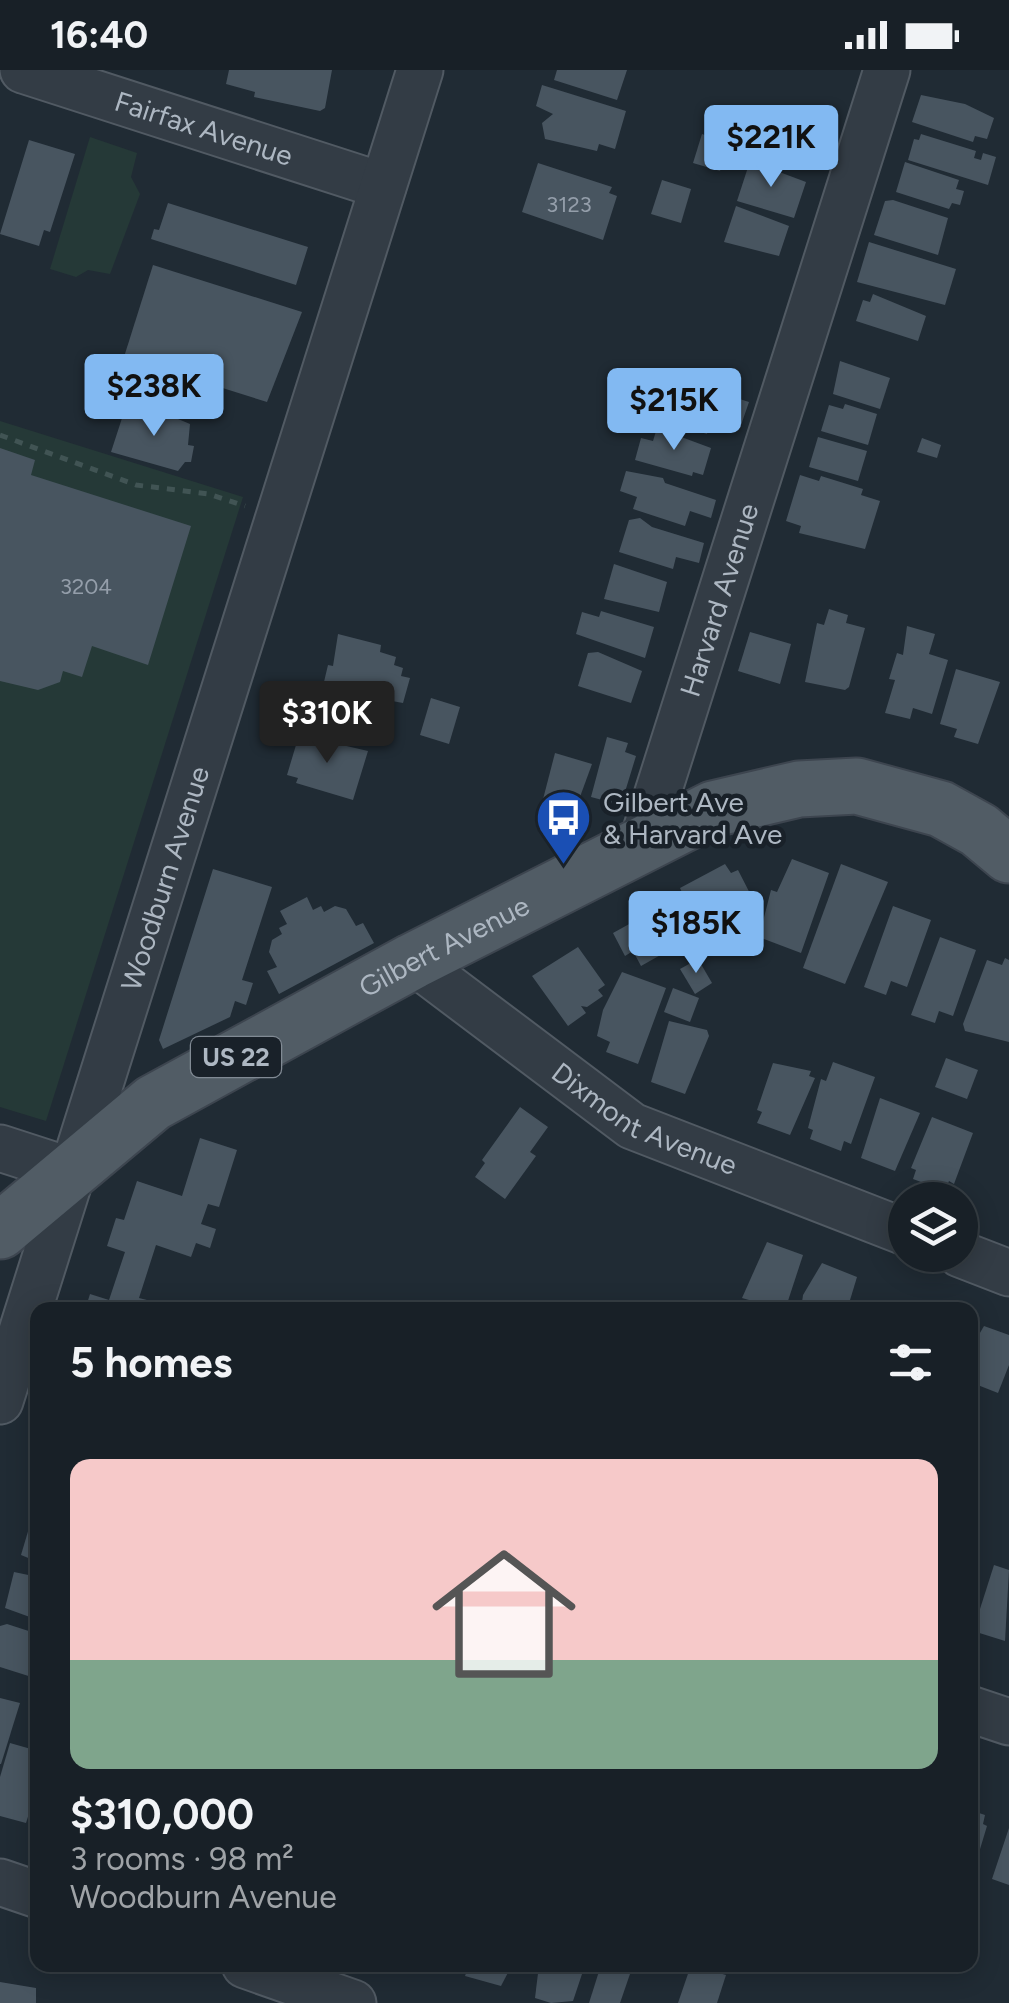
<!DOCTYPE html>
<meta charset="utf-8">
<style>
:root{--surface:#182027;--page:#21282f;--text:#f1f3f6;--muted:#9fa3a7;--line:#363e44;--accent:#82b9f2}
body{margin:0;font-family:Figtree,sans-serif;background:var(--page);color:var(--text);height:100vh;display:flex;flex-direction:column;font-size:38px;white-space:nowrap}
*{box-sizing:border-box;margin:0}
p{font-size:32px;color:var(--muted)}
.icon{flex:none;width:55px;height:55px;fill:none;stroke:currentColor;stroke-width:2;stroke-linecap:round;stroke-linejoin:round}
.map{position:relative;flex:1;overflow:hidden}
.drawer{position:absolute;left:30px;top:1232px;width:948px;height:670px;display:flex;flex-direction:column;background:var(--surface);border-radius:20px;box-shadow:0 5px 25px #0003,0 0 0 2px var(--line)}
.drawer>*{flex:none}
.controls{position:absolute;left:888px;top:1112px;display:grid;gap:20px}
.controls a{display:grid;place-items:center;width:90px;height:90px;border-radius:50%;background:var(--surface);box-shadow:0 5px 25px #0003,0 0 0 2px var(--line);font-size:50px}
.price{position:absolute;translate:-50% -85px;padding:0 22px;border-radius:10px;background:var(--accent);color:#111;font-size:32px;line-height:65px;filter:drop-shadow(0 2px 5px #0008)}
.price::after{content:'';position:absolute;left:50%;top:60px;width:30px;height:22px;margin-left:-15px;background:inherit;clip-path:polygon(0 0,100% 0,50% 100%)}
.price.selected{background:#222;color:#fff}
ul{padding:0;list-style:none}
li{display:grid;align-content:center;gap:20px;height:530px;padding:0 40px}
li+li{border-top:2px solid var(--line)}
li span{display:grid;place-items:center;height:310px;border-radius:20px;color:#555}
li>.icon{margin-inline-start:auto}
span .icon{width:180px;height:180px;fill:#fffc;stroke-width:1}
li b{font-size:42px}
h2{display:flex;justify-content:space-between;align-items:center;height:120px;padding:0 40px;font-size:42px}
.status{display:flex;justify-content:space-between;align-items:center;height:70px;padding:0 50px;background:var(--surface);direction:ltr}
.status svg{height:28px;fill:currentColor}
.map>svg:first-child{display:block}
</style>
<div class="status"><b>16:40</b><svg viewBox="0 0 49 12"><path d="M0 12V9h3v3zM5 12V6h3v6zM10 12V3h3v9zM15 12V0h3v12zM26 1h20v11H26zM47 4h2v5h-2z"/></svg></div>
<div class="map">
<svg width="1009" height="1933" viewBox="0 0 1009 1933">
<rect width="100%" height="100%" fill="#202b34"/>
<g fill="#253937">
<polygon points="90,67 137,83 131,107 140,124 110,204 88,200 76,207 50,199"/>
<polygon points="0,351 243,427 46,1051 0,1037"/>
</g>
<g fill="#485560">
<polygon points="229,0 332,0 325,38 320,41 254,27 255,22 226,14"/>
<polygon points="557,0 627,0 617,30 554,10"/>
<polygon points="542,15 626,41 615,79 599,74 597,81 545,69 542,53 553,44 536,36"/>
<polygon points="921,25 965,34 994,48 987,69 975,66 973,72 912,52"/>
<polygon points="702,64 728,73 720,101 693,93"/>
<polygon points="921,64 976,81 974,88 981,90 983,83 996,87 988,115 908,90 914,69 919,70"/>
<polygon points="29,70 75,84 50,162 44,160 39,176 0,164"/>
<polygon points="750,91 806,112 794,148 737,131"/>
<polygon points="905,92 959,110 956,119 964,121 960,135 952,133 949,139 896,122"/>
<polygon points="538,93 612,117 609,123 617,126 603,170 522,142"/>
<polygon points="662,110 691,119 681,153 651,144"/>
<polygon points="893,130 948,148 938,185 874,165 885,131"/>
<polygon points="168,133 308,177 296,215 151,169 154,159 159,160"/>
<polygon points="736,136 789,156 779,186 724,172"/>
<polygon points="869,172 956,199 945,235 857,212"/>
<polygon points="153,195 302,242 267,332 124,287"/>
<polygon points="873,224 926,246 918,271 856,251 863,230 870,232"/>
<polygon points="840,291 890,308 880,339 833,324"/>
<polygon points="671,307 749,332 740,358 719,351 716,360 708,358 707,364 658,349"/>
<polygon points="845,334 877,344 868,375 821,361 829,335 843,339"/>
<polygon points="147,336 190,354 188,375 194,376 191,392 185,392 178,401 111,382 124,342 133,345 136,337"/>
<polygon points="657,358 711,378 703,405 693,402 692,406 635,390 641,368 653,371"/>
<polygon points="818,367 867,381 858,411 809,397"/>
<polygon points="922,368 941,375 937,388 917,382"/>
<polygon points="0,378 35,390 31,405 191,456 148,595 92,576 82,607 63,601 60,612 38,620 0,611"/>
<polygon points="626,401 663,408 665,413 716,430 711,448 690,441 685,456 633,439 637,427 620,421"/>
<polygon points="800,405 819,411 821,406 863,419 861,425 880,431 865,479 799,463 801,456 786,451"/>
<polygon points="640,448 652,457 704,473 699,493 676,487 673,499 619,482 629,450"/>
<polygon points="614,494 667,512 659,542 604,529"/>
<polygon points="829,539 848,545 846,553 865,558 849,617 845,620 805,612 817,553 824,555"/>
<polygon points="601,541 654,557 645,588 576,564 582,542 599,547"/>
<polygon points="907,556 935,564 929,584 948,590 932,644 913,638 910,649 885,643 895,610 889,609 897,583 903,585"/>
<polygon points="750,562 791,574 780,614 738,601"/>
<polygon points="338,564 381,575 380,582 396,587 394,595 403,598 401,606 410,608 403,633 392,631 388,646 356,637 357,630 323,616 328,595 333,596"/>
<polygon points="598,582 642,601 631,633 578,616 588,583"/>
<polygon points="956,599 1000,612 978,674 954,667 957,659 940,654"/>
<polygon points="431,628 460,637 449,674 420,665"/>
<polygon points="299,665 368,681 353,730 296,713 298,708 287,705"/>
<polygon points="607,667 628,673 625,682 636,686 621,735 591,727"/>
<polygon points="555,683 592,694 573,746 541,737"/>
<polygon points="792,789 829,803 801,883 759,867 771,820 777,822"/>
<polygon points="725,794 731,803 738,800 759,841 733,856 739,867 710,883 680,818"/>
<polygon points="841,794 888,812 845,914 803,898"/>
<polygon points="213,799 272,817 242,910 253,913 246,935 235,931 230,947 163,979 159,970"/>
<polygon points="307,827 313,840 321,836 324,842 335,836 346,839 356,856 363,853 374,873 279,924 267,901 277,897 269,882 272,870 282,864 279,858 287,854 280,841"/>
<polygon points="893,836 931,850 907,917 891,911 886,925 864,917"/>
<polygon points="660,837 680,874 641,896 633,881 625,886 613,863"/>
<polygon points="940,867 976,880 953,946 939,941 935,953 911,945"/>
<polygon points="578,877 605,915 598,920 603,926 587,937 581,936 586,943 568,956 532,906"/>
<polygon points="1005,888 1009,890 1009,972 965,961 963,954 987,890 1002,895"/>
<polygon points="698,889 712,913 695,924 680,899"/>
<polygon points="622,902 666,918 638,994 606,982 610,972 597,966 603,940"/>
<polygon points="673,918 699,928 690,952 664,942"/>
<polygon points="669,951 707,960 709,966 685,1024 651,1012"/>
<polygon points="946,988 978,1000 967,1029 935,1017"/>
<polygon points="833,992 875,1007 851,1074 844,1071 841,1081 810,1069 813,1060 808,1058 821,1009 826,1011"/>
<polygon points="773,993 811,1001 809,1006 815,1008 790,1065 757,1053 762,1042 757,1040"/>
<polygon points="880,1028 920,1043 895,1101 861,1088"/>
<polygon points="520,1037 548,1057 530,1082 536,1086 505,1129 475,1107 485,1093 482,1090"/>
<polygon points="932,1047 973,1063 954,1114 949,1111 945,1121 913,1109 916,1100 911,1098"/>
<polygon points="200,1068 237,1080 219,1137 208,1134 201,1154 216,1159 210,1178 196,1173 191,1187 156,1175 139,1228 151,1231 148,1240 85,1240 90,1224 109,1230 125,1182 107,1176 116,1148 124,1150 137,1111 182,1126"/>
<polygon points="767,1172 803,1185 785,1240 742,1228"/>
<polygon points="822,1193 857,1207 847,1240 801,1240 803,1225"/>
<polygon points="984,1256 1009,1265 1009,1295 998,1323 970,1312 970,1280"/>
<polygon points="32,1448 38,1450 38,1492 21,1485"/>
<polygon points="994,1495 1009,1500 1005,1571 973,1561"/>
<polygon points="14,1502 38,1507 38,1550 5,1538"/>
<polygon points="7,1554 38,1564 38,1609 0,1597 0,1556"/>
<polygon points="0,1628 20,1633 1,1694 0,1694"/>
<polygon points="10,1673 38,1681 38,1714 26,1753 0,1746 0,1707"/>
<polygon points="970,1740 985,1745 983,1754 987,1756 971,1809"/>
<polygon points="1009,1758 1009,1815 992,1809"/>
<polygon points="469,1895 512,1895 501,1916 465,1906"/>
<polygon points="539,1895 585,1895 573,1931 551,1933 535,1928"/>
<polygon points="601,1895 631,1901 620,1933 589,1933"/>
<polygon points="691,1895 726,1905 717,1933 678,1933"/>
<polygon points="0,1912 36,1918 36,1933 0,1933"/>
</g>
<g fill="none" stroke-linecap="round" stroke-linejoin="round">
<defs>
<g id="minor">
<path id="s1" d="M 23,0 L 383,116"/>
<path id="s2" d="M 642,773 L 887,0"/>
<path id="s3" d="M 413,891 L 632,1056 L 905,1162"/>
<polyline points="0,1078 71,1101"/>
<polyline points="960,1184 1009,1203"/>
<path id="s4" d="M 0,1331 L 420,0"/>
<polyline points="970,1639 1009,1652"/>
<polyline points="0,1812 38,1825"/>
<polyline points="245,1895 353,1933"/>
</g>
<g id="major">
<path id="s5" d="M 0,1161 L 153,1033 L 413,891 L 713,739 L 799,719 L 857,716 L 941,739 L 979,760 L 1009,785"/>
</g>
</defs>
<use href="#minor" stroke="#515a63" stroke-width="49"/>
<use href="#major" stroke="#3d454f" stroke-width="59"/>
<polyline stroke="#415454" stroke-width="5" stroke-dasharray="8 8" stroke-linecap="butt" points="0,365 136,415 209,424 245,436"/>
<use href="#minor" stroke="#333c45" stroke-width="45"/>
<use href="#major" stroke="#515c65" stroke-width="55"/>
</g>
<defs>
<symbol id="bus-pin" viewBox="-11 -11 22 30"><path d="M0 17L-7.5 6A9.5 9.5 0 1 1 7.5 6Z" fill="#1a4fb4" stroke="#192129"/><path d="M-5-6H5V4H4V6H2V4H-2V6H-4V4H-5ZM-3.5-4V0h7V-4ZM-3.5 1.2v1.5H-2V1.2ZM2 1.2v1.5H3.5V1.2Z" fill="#fff"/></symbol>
</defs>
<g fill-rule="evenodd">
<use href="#bus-pin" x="532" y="716" width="63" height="86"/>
</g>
<g text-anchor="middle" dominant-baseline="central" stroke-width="9" stroke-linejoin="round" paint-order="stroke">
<g font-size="22" fill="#949eaa">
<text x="569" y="134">3123</text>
<text x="86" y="516">3204</text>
</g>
<rect fill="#192129" stroke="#818a94" stroke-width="2.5" x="191" y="967" width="90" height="40" rx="8"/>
<g font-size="25" font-weight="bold" fill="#adb7c2">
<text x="236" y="987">US 22</text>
</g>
<g font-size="28" fill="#adb7c2" stroke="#192129">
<text stroke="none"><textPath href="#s1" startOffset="190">Fairfax Avenue</textPath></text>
<text stroke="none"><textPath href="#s2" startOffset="255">Harvard Avenue</textPath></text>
<text stroke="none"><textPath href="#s4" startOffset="548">Woodburn Avenue</textPath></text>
<text stroke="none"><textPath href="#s5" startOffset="530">Gilbert Avenue</textPath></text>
<text stroke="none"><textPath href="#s3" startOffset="282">Dixmont Avenue</textPath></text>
</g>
<g font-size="28" fill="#adb7c2" stroke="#192129" text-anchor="start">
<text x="603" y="732">Gilbert Ave<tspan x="603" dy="32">&amp; Harvard Ave</tspan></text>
</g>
</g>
</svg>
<div class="controls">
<a><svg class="icon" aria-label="layers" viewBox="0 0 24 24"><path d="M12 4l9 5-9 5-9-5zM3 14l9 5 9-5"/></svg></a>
</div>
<b class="price" style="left:771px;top:120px">$221K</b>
<b class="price" style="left:154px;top:369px">$238K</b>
<b class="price" style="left:674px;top:383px">$215K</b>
<b class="price selected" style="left:327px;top:696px">$310K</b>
<b class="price" style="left:696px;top:906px">$185K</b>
<section class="drawer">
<h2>5 homes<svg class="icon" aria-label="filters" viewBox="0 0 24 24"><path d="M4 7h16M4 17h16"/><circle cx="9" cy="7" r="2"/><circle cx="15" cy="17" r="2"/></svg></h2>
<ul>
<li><span style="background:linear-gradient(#f6c9c9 65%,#7fa58c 0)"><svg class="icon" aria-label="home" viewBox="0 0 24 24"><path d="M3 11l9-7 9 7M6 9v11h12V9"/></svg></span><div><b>$310,000</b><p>3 rooms · 98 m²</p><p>Woodburn Avenue</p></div></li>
</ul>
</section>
</div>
